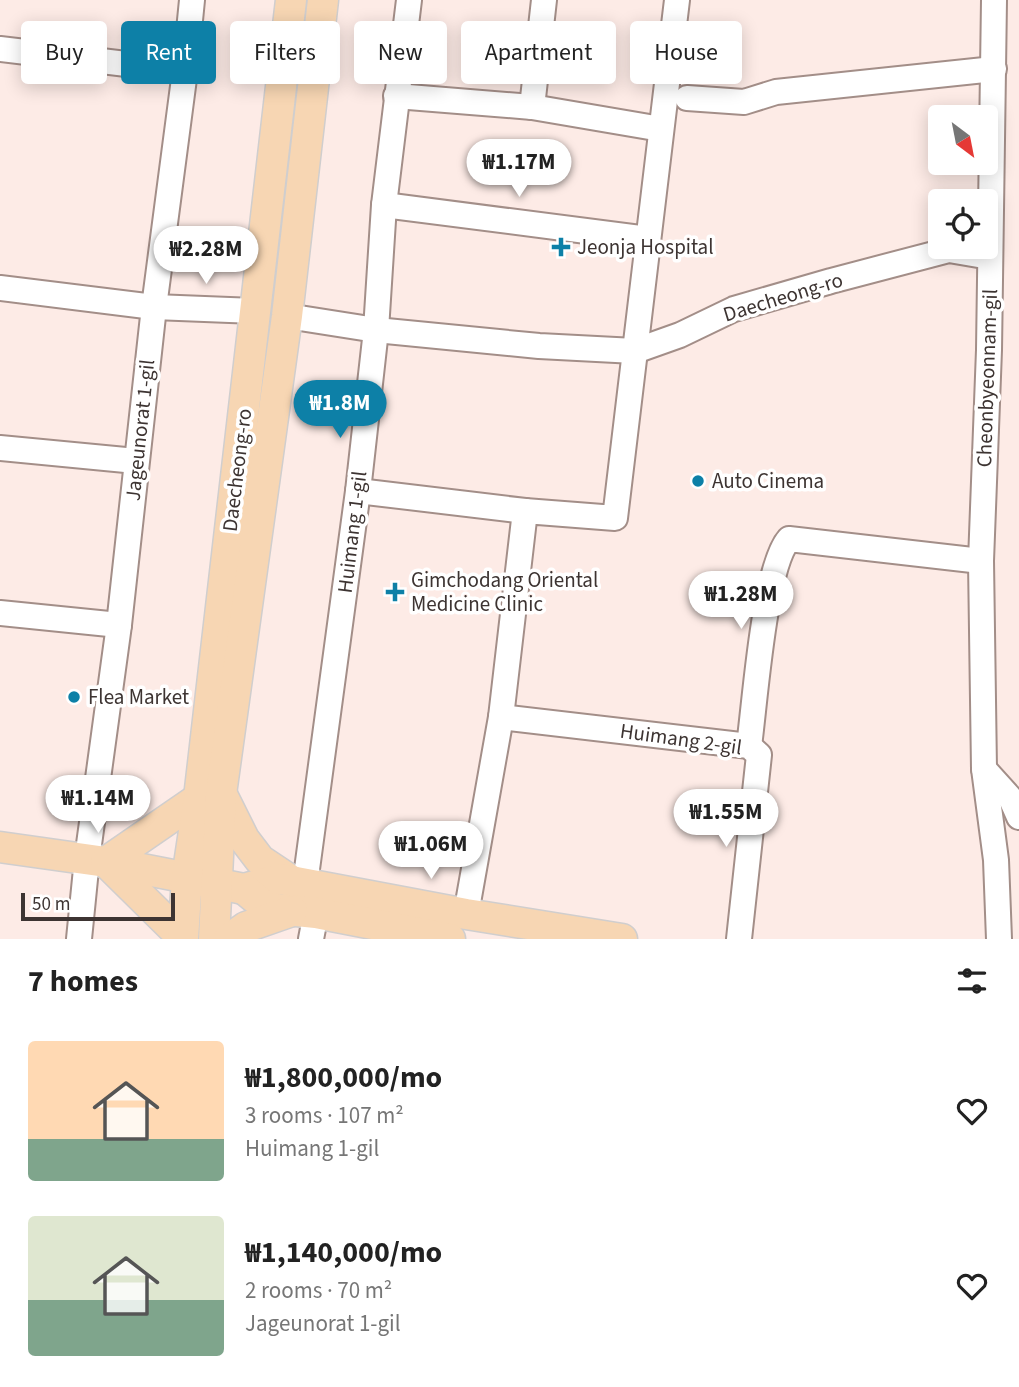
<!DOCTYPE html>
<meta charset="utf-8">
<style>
:root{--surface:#fff;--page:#f6f6f6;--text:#222;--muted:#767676;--accent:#0d80a7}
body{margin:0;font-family:"Source Sans 3",sans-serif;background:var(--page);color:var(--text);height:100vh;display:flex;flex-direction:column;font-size:26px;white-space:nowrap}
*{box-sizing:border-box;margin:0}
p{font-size:23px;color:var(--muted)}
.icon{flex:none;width:38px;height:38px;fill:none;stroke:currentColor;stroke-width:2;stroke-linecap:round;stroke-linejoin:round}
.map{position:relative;height:939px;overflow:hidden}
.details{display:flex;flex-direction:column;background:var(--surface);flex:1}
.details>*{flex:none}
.guide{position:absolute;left:21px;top:21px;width:978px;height:63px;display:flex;gap:14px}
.needle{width:46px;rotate:148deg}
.buttons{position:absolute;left:928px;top:105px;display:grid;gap:14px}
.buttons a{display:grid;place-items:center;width:70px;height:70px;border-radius:7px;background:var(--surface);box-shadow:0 4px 18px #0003;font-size:35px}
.scale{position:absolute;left:21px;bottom:18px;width:154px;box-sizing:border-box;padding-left:7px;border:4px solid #3d3432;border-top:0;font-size:19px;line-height:24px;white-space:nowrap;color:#3d3432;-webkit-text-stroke:5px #fff;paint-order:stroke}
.price{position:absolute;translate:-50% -60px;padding:0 16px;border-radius:24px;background:#fff;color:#222;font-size:23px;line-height:46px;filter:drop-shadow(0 2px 4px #0008)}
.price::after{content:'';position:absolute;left:50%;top:42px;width:21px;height:16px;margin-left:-10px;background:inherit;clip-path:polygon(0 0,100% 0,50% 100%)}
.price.selected{background:var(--accent);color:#fff}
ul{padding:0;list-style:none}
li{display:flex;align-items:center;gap:21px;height:175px;padding:0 28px}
li span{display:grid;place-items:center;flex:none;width:196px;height:140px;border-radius:7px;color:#555}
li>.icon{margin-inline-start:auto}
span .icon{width:84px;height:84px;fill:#fffc;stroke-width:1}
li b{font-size:30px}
h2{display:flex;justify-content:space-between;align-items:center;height:84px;padding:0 28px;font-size:30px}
.tag{padding:0 24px;border-radius:7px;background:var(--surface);box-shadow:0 4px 18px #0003;font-size:24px;line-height:63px}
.tag.selected{background:var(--accent);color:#fff}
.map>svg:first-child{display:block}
</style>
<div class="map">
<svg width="1019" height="939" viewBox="0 0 1019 939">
<rect width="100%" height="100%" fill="#fdebe6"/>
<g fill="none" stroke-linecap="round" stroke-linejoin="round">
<defs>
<g id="minor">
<polyline points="994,0 989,350 981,561 984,769 996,860 999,939"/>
<polyline points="0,49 185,71"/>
<polyline points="396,96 532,107 661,129"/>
<polyline points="687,98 744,102 776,92 994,69"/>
<polyline points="532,107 544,0"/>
<polyline points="384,205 648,239"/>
<polyline points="0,288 154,307 255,311"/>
<polyline points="287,316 376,330 539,346 635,351 680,335 734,309 831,281 949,250 990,257"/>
<polyline points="0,448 136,461"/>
<polyline points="358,491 525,511"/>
<polyline points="0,613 119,625"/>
<polyline points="501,717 749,746 759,755 739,939"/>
<path d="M 749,746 C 755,703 764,567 789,539 L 981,561"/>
<polyline points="984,769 1011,799 1019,817"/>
<polyline points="305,884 358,491 376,330 384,205 409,0"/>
<polyline points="466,914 501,717 525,511 615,518 677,0"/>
<polyline points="79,939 87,859 119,625 154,307 185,71 192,0"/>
<polyline points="311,939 316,913"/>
</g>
<g id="major">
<polyline points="222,795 244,839 260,860 293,882"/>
<polyline points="0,847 106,862 244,889 280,879 466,914 622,939"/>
<polyline points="244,889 267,908 316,913 450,939"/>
<polyline points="183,938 106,862 199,798"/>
<polyline points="183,939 187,878 199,798 291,0"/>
<polyline points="214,939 221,794 287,316 323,0"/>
<polyline points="229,939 246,927 292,911"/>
</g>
</defs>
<use href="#minor" stroke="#a38e88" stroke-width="28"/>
<use href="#major" stroke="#d0cece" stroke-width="33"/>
<use href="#minor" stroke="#fff" stroke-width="24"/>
<use href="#major" stroke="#f7d6b3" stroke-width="30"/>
</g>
<g fill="#0d80a7" stroke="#fff" stroke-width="2.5">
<path d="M557.5 236.5h7v7h7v7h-7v7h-7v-7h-7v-7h7z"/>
<circle cx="698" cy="481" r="7"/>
<path d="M391.5 581.5h7v7h7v7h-7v7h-7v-7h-7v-7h7z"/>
<circle cx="74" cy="697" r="7"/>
</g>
<g text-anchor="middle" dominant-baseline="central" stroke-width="7" stroke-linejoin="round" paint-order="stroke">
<g font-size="21" fill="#3d3432" stroke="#fff" text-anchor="start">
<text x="577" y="247">Jeonja Hospital</text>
<text x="712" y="481">Auto Cinema</text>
<text x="411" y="580">Gimchodang Oriental<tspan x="411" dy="24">Medicine Clinic</tspan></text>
<text x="88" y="697">Flea Market</text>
</g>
<g font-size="21" fill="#3d3432" stroke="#fff">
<text transform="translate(783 297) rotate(-17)">Daecheong-ro</text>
<text transform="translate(987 378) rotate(-88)">Cheonbyeonnam-gil</text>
<text transform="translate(140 430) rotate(-84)">Jageunorat 1-gil</text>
<text transform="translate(237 470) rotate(-83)">Daecheong-ro</text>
<text transform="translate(352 532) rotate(-83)">Huimang 1-gil</text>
<text transform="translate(681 739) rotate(8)">Huimang 2-gil</text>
</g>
</g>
</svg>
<div class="buttons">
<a><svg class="needle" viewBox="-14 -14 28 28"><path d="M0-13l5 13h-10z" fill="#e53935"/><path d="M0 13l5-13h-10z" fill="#767676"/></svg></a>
<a><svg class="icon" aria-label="locate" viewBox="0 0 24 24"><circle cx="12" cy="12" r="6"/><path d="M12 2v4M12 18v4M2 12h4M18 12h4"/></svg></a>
</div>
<div class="scale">50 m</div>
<b class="price" style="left:519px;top:199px">₩1.17M</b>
<b class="price" style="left:206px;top:286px">₩2.28M</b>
<b class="price selected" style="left:340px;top:440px">₩1.8M</b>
<b class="price" style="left:741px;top:631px">₩1.28M</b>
<b class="price" style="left:98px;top:835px">₩1.14M</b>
<b class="price" style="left:726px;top:849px">₩1.55M</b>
<b class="price" style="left:431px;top:881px">₩1.06M</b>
<div class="guide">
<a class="tag">Buy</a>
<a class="tag selected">Rent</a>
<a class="tag">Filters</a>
<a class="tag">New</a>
<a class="tag">Apartment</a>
<a class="tag">House</a>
</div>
</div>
<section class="details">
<h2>7 homes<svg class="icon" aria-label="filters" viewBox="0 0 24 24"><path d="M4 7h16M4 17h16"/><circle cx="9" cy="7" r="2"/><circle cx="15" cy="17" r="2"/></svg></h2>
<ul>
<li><span style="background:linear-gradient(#ffd9b3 70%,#7fa58c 0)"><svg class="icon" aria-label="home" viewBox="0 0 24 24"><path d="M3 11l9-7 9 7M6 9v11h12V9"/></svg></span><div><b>₩1,800,000/mo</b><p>3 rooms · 107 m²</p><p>Huimang 1-gil</p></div><svg class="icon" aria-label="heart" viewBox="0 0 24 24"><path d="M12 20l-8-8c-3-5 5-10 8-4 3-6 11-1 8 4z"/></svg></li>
<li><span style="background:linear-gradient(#dfe7d0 60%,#7fa58c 0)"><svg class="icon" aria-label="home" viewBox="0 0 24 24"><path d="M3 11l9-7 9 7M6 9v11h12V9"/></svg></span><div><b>₩1,140,000/mo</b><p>2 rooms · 70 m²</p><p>Jageunorat 1-gil</p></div><svg class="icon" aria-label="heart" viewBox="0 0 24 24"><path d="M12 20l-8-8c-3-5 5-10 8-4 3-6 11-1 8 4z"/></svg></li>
</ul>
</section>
